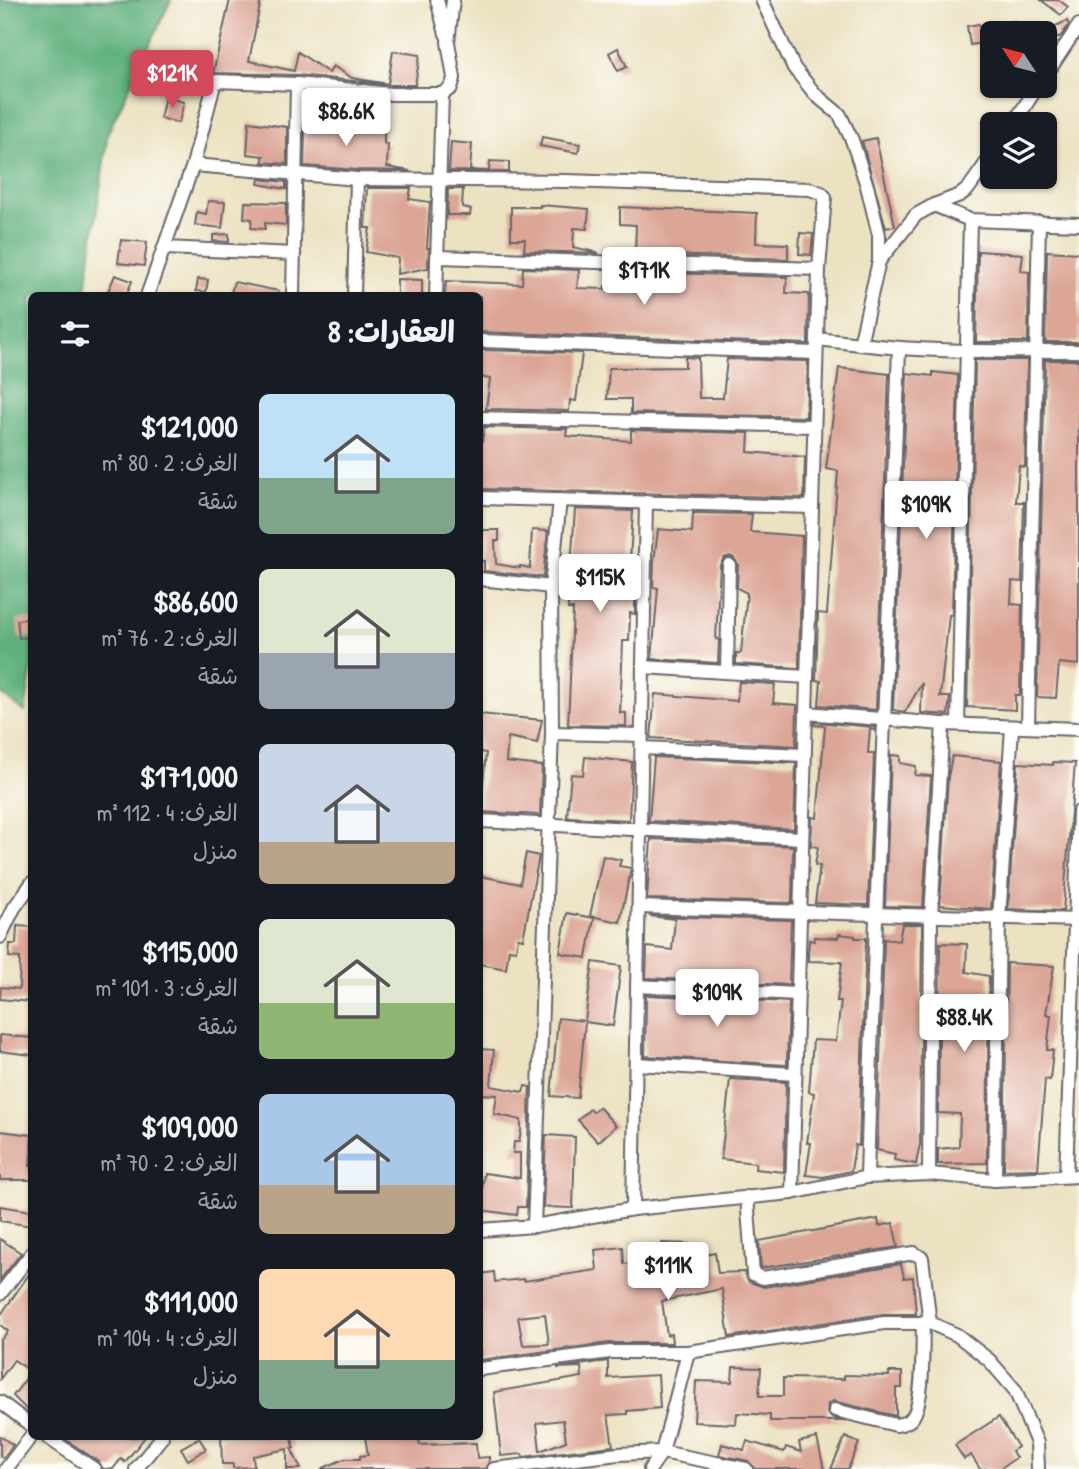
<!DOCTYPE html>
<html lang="ar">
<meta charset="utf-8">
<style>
:root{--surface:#171b24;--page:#20242c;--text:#f1f3f6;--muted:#9ea1a6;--accent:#d1495b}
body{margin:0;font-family:"Patrick Hand","Playpen Sans Arabic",sans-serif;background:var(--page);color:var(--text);direction:rtl;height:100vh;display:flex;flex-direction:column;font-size:26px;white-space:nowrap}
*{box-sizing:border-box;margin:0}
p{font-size:23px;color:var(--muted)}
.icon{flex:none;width:38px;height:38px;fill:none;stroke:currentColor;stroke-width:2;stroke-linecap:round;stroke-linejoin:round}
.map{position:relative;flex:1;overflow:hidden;direction:ltr}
.side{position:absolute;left:28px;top:292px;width:455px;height:1148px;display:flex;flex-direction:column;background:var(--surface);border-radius:10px;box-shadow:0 2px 5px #0004;direction:rtl}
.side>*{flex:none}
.needle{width:46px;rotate:306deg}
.fabs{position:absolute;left:980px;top:21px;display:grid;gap:14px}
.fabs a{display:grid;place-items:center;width:77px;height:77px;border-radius:10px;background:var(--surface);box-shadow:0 2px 5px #0004;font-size:35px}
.price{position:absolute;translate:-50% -60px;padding:0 16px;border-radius:7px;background:#fff;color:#222;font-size:23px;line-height:46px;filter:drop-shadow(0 2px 4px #0008)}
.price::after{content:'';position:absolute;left:50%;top:42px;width:21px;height:16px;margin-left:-10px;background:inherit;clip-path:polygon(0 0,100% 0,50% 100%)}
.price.current{background:var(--accent);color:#fff}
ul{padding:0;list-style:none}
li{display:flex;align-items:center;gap:21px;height:175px;padding:0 28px}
li span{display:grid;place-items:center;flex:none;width:196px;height:140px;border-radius:10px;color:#555}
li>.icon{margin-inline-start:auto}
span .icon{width:84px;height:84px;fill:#fffc;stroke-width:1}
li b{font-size:30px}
h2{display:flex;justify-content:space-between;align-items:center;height:84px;padding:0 28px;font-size:30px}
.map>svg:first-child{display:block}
</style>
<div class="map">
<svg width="1079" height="1469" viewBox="0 0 1079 1469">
<rect width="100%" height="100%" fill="#fdfcf7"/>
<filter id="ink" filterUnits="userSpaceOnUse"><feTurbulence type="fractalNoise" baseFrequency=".0143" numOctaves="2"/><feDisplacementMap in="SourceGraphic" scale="14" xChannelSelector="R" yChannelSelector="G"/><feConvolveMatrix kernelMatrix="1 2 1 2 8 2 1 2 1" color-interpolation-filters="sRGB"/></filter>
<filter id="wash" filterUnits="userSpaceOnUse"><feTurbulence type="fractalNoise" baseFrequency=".00686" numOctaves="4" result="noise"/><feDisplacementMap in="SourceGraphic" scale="28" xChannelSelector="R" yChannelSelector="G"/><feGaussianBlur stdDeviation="1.57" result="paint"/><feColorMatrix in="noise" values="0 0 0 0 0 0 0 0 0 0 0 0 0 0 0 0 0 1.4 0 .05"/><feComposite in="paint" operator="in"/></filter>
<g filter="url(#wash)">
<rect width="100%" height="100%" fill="#ece2c2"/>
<polygon fill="#5fb07d" stroke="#40695c" stroke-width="2" points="0,0 171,0 108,132 85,296 32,296 32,666 25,712 0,693"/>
<g id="blocks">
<g fill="#dca697" fill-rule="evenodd">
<polygon points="230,0 261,0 249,61 294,71 298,52 329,73 333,66 352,78 388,84 393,51 420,55 415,85 391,85 297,75 213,73"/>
<polygon points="1041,0 1059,0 1068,7 1061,15"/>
<polygon points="1015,21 1017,33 1003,33 1001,23"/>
<polygon points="1067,21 1069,25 1061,36 1057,38 1053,27"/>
<polygon points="979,24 983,43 970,45 967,26"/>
<polygon points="618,48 627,67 618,71 609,53"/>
<polygon points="165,97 184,102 179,123 160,118"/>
<polygon points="249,122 287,127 287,164 262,162 264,156 247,154"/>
<polygon points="312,123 384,128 384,144 388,144 387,167 410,171 357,170 304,166 305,130 312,131"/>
<polygon points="542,137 580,144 578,153 540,146"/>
<polygon points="876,138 895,226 886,228 862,141"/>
<polygon points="451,142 472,144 470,170 489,171 490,161 509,162 509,172 449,171"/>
<polygon points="259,179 286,182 286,189 258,184"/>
<polygon points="367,188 411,188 409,199 430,202 427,248 429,248 428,268 397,274 398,258 366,252 370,228 365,228"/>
<polygon points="448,189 463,189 462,207 471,209 470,215 447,215"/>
<polygon points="208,201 225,202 222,228 195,225 197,212 206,214"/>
<polygon points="245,202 286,203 286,225 265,223 265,229 251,228 252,219 244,218"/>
<polygon points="540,205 589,209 587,229 574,228 573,247 599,253 524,251 525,239 511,239 511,207 540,207"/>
<polygon points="620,207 757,213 756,243 788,244 788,259 635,254 636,225 620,224"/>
<polygon points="800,233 813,234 811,255 799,254"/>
<polygon points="229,234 229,242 213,241 213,235"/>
<polygon points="121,240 147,242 144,266 118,263"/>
<polygon points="978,251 1023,254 1021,271 1029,272 1028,342 976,342"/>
<polygon points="1047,251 1079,253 1079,342 1045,342"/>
<polygon points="523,268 579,270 577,288 605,289 605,286 638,289 638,272 787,277 786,293 809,294 808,344 480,332 480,296 445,296 446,281 522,284"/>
<polygon points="115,275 132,281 126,296 106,296"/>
<polygon points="198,279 208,280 206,292 196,291"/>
<polygon points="397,279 422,280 422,296 397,296"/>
<polygon points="234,282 279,291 278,296 248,296 231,293"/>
<polygon points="480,350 582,353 576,401 570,400 569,411 486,409 490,379 480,377"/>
<polygon points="685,357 698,358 699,398 723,398 727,359 808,361 806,417 631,413 631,399 607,399 609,368 685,367"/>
<polygon points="975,360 1027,360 1025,467 1019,466 1016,502 1024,502 1022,582 1012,581 1011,604 1022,605 1020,695 1015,695 1015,710 967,707"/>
<polygon points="1045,360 1079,360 1079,665 1059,663 1056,698 1037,697"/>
<polygon points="839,368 889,374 876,710 819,705 821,681 816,680 818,613 827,614 838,471 826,469"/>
<polygon points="933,372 958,375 952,615 949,615 940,697 950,697 948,715 921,713 922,683 905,712 893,710 907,373 933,376"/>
<polygon points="484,427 567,429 566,436 631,441 631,430 749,433 748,452 805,457 804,498 480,489 480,441 482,441"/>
<polygon points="575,509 633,511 630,560 636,560 635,605 635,614 630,613 629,641 623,641 620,713 626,713 626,726 568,725 573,609 568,609"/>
<polygon points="693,513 752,514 750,532 802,536 799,668 736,664 736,653 741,653 747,593 737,588 738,564 734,558 730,556 724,558 720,565 716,639 719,640 718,663 652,659 658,588 653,587 654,562 658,529 692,532"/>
<polygon points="483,530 499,530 499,541 495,541 496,564 520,568 520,566 530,568 532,530 548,531 543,577 484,571 484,561 480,561"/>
<polygon points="32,618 32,637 19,638 17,620"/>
<polygon points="739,682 775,684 773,703 797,705 796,746 651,738 655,694 737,701"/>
<polygon points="480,714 542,720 537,743 508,737 506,762 542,766 540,815 480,812 486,753 480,752"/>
<polygon points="815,722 875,727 875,730 870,729 868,753 874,753 868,905 815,903 820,866 815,865 818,847 811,846 812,817 817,818 825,726 814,725"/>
<polygon points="891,755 900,756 900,763 916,766 915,775 931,776 923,907 885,906"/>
<polygon points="952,756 1001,761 991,909 940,905 948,777"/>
<polygon points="585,757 632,762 629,820 567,817 571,774 583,775"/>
<polygon points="654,757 796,763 794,829 649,821"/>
<polygon points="1053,762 1075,763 1063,911 1008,909 1018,763 1053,765"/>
<polygon points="651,839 793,846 792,903 647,899"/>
<polygon points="526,853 539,856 523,939 518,938 516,950 509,949 506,969 480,964 480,876 520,884"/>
<polygon points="603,856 621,860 619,866 631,868 620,922 590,916"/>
<polygon points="567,913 594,918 587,958 560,953"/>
<polygon points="649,916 791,920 789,985 646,978 647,947 672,950 675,919"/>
<polygon points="902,924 922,924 920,1144 916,1164 894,1160 895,1154 877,1150 884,939 899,941"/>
<polygon points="17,926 32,927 32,1002 0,999 1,987 19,989 20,958 9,957 10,944 16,944"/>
<polygon points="839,934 855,936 855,938 866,938 859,1146 855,1145 851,1171 823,1177 806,1175 811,1143 807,1143 814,1093 809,1092 813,1040 836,1041 841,1001 837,1001 842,962 808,961 808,952 809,940 814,941 814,937 838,938"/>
<polygon points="940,943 967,944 966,972 989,976 987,1163 938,1164 938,1149 959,1147 960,1114 938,1113"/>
<polygon points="593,962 621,966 613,1026 585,1022 578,1098 551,1096 558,1018 585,1021"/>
<polygon points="1007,963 1054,966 1046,1014 1051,1015 1047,1050 1053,1050 1050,1080 1045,1079 1038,1169 1004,1170"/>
<polygon points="646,995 789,1002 787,1065 645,1056"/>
<polygon points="0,1035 32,1038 32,1055 0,1051"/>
<polygon points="480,1049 494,1050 491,1086 523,1092 525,1086 530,1087 526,1207 518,1207 517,1215 480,1210 480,1190 482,1191 484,1173 520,1178 520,1153 513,1153 514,1142 519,1142 521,1131 521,1120 494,1114 497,1095 480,1094"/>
<polygon points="730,1079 786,1082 784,1172 755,1169 756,1163 721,1159"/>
<polygon points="599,1107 616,1126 598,1142 578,1120 590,1109 593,1112"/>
<polygon points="0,1131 32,1135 30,1166 32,1166 32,1180 0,1180"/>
<polygon points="546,1135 575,1137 573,1208 543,1207"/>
<polygon points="0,1206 32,1211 32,1226 0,1221"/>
<polygon points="878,1219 879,1226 893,1223 898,1247 761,1268 759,1241"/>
<polygon points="0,1239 21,1253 0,1280"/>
<path d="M 662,1243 L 690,1244 L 689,1258 L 715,1253 L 718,1273 L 744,1272 L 749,1282 L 764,1287 L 901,1264 L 904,1278 L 913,1277 L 916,1314 L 883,1314 L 729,1337 L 722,1289 L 662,1301 L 667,1335 L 671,1334 L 672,1343 L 609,1343 L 480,1360 L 480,1274 L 494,1272 L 495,1282 L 523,1279 L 524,1281 L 597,1270 L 595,1250 L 623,1247 L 624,1264 L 662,1260 ZM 545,1314 L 549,1344 L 523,1345 L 518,1317 Z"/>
<polygon points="32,1270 32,1415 13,1396 31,1372 14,1360 0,1379 0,1341 8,1331 0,1325 0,1316"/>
<path d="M 608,1361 L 608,1378 L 658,1375 L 660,1408 L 627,1411 L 627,1414 L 608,1415 L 613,1446 L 523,1457 L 522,1454 L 501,1456 L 494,1392 L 582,1377 L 581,1367 L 557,1368 ZM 563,1420 L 566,1441 L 540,1451 L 537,1423 Z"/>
<polygon points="733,1367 761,1368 759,1396 783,1396 783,1378 844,1379 844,1375 889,1376 889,1372 902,1372 902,1388 896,1388 896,1416 833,1401 828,1404 827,1413 832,1418 845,1421 770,1421 770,1415 737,1413 736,1424 694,1422 696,1381 732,1382"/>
<polygon points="999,1417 1018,1447 1012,1451 1016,1458 999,1469 980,1469 971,1455 964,1459 955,1445"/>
<polygon points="0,1436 13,1445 3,1458 0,1456"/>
<polygon points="62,1437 145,1437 125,1462 121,1459 113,1469 103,1469 99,1462"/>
<polygon points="221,1437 292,1437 294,1448 291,1448 301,1469 287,1469 287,1449 253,1456 254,1467 233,1468 233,1464 222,1464"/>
<polygon points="365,1437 419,1437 420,1445 476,1443 477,1458 489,1457 489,1462 485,1469 321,1469 344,1459 360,1459 360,1456 368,1455"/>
<polygon points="845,1437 859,1443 848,1469 831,1469"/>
<polygon points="199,1438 206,1449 188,1460 181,1448"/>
<polygon points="817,1438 824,1469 755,1469 748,1461 719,1455 722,1444 744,1450 747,1441 784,1452 786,1447 801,1452 799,1442"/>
</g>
</g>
</g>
<g filter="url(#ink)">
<use href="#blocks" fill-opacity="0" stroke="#69656a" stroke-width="2"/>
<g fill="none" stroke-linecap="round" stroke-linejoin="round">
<defs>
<g id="minor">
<polyline points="437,0 446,34"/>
<polyline points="762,0 794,68 816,95 840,115 852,140 867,186 879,235 879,261 860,344 817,339"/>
<polyline points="1045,76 1079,25"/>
<polyline points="1013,124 1038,86"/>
<polyline points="193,165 357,179 566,181 810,189 821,193 825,197 819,269 792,1193"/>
<polyline points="934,205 970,220 1079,224"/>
<polyline points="165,248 294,254"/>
<polyline points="438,257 819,269"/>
<polyline points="879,261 916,215 934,205 960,195 968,189 992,155"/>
<polyline points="147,296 193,165 215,81 297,84 391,94 442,94 451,88 454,78 448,42 453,0"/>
<polyline points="293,296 297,84"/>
<polyline points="354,296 357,179"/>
<polyline points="436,296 442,94"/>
<polyline points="480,341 816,353"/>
<path d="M 860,344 C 933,353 1006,351 1079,351"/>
<polyline points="480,418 814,426"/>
<polyline points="480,498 812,507"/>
<polyline points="480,579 551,587"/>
<polyline points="643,667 807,677"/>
<polyline points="727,672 729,565"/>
<polyline points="806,713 943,724 1079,729"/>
<polyline points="958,724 970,220"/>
<polyline points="1028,727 1039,222"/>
<polyline points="552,733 642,735"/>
<polyline points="642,748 805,755"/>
<polyline points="480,821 802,838"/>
<polyline points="639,907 1079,920"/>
<polyline points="0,937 14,908 32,883"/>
<polyline points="637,986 797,994"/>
<polyline points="636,1064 795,1074"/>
<polyline points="929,1174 931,916 943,724"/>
<polyline points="1066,1176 1079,812"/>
<path d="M 867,1177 C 875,901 889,625 899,348"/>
<polyline points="995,1180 999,918 1012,728"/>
<polyline points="747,1197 753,1274 763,1278 914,1253 922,1258 930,1323"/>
<polyline points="633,1209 646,502"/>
<polyline points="534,1226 552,733 551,587 560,500"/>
<polyline points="480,1230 534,1226 633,1209 792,1193 867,1177 929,1174 995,1180 1079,1176"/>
<polyline points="0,1294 32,1253"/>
<polyline points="480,1369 610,1352 688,1352 884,1323 930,1323 957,1335 989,1360 1015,1390 1037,1443 1038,1469"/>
<polyline points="0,1402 32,1426"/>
<path d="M 835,1410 L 896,1425 C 902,1424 907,1423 911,1419 C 925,1405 922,1343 923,1322"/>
<polyline points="47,1437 94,1469"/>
<polyline points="6,1469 32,1435"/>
<polyline points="136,1469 162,1437"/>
<polyline points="494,1469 618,1454 662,1452 746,1469"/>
<polyline points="650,1469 662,1452 688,1352"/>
</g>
</defs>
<use href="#minor" stroke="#69656a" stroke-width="16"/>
<use href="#minor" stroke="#fff" stroke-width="12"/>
</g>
</g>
</svg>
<div class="fabs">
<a><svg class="needle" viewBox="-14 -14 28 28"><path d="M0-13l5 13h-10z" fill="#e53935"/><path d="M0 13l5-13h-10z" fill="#9ea1a6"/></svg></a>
<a><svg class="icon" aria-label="layers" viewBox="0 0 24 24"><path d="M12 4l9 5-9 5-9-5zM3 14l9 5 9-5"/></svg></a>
</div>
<b class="price current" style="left:172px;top:110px">$121K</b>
<b class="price" style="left:346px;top:148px">$86.6K</b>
<b class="price" style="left:644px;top:307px">$171K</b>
<b class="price" style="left:926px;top:541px">$109K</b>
<b class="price" style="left:600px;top:614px">$115K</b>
<b class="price" style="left:717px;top:1029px">$109K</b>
<b class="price" style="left:964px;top:1054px">$88.4K</b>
<b class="price" style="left:668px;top:1302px">$111K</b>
<section class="side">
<h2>العقارات: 8<svg class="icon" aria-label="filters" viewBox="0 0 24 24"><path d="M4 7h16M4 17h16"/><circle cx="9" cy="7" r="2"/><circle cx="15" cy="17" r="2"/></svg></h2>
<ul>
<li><span style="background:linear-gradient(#bfe0f5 60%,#7fa58c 0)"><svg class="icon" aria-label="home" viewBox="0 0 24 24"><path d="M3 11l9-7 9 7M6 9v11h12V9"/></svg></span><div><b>$121,000</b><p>الغرف: 2 · 80 m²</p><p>شقة</p></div></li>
<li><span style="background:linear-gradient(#dfe7d0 60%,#9aa5b1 0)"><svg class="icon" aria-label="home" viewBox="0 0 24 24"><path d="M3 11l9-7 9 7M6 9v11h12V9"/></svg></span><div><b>$86,600</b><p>الغرف: 2 · 76 m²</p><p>شقة</p></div></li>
<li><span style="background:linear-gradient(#c9d6e8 70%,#b9a48a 0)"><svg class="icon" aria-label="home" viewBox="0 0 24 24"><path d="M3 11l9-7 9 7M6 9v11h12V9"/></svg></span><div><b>$171,000</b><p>الغرف: 4 · 112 m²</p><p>منزل</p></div></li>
<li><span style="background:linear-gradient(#dfe7d0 60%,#8fb573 0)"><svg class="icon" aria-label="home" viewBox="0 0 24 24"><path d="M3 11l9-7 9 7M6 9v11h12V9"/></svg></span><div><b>$115,000</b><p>الغرف: 3 · 101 m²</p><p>شقة</p></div></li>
<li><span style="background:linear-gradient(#a9c7e8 65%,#b9a48a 0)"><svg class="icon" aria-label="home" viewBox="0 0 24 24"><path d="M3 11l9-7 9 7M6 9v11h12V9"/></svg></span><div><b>$109,000</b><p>الغرف: 2 · 70 m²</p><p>شقة</p></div></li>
<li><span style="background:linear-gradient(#ffd9b3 65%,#7fa58c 0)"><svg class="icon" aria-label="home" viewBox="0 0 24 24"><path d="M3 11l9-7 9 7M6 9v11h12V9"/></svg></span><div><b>$111,000</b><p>الغرف: 4 · 104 m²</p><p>منزل</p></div></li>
</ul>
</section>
</div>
